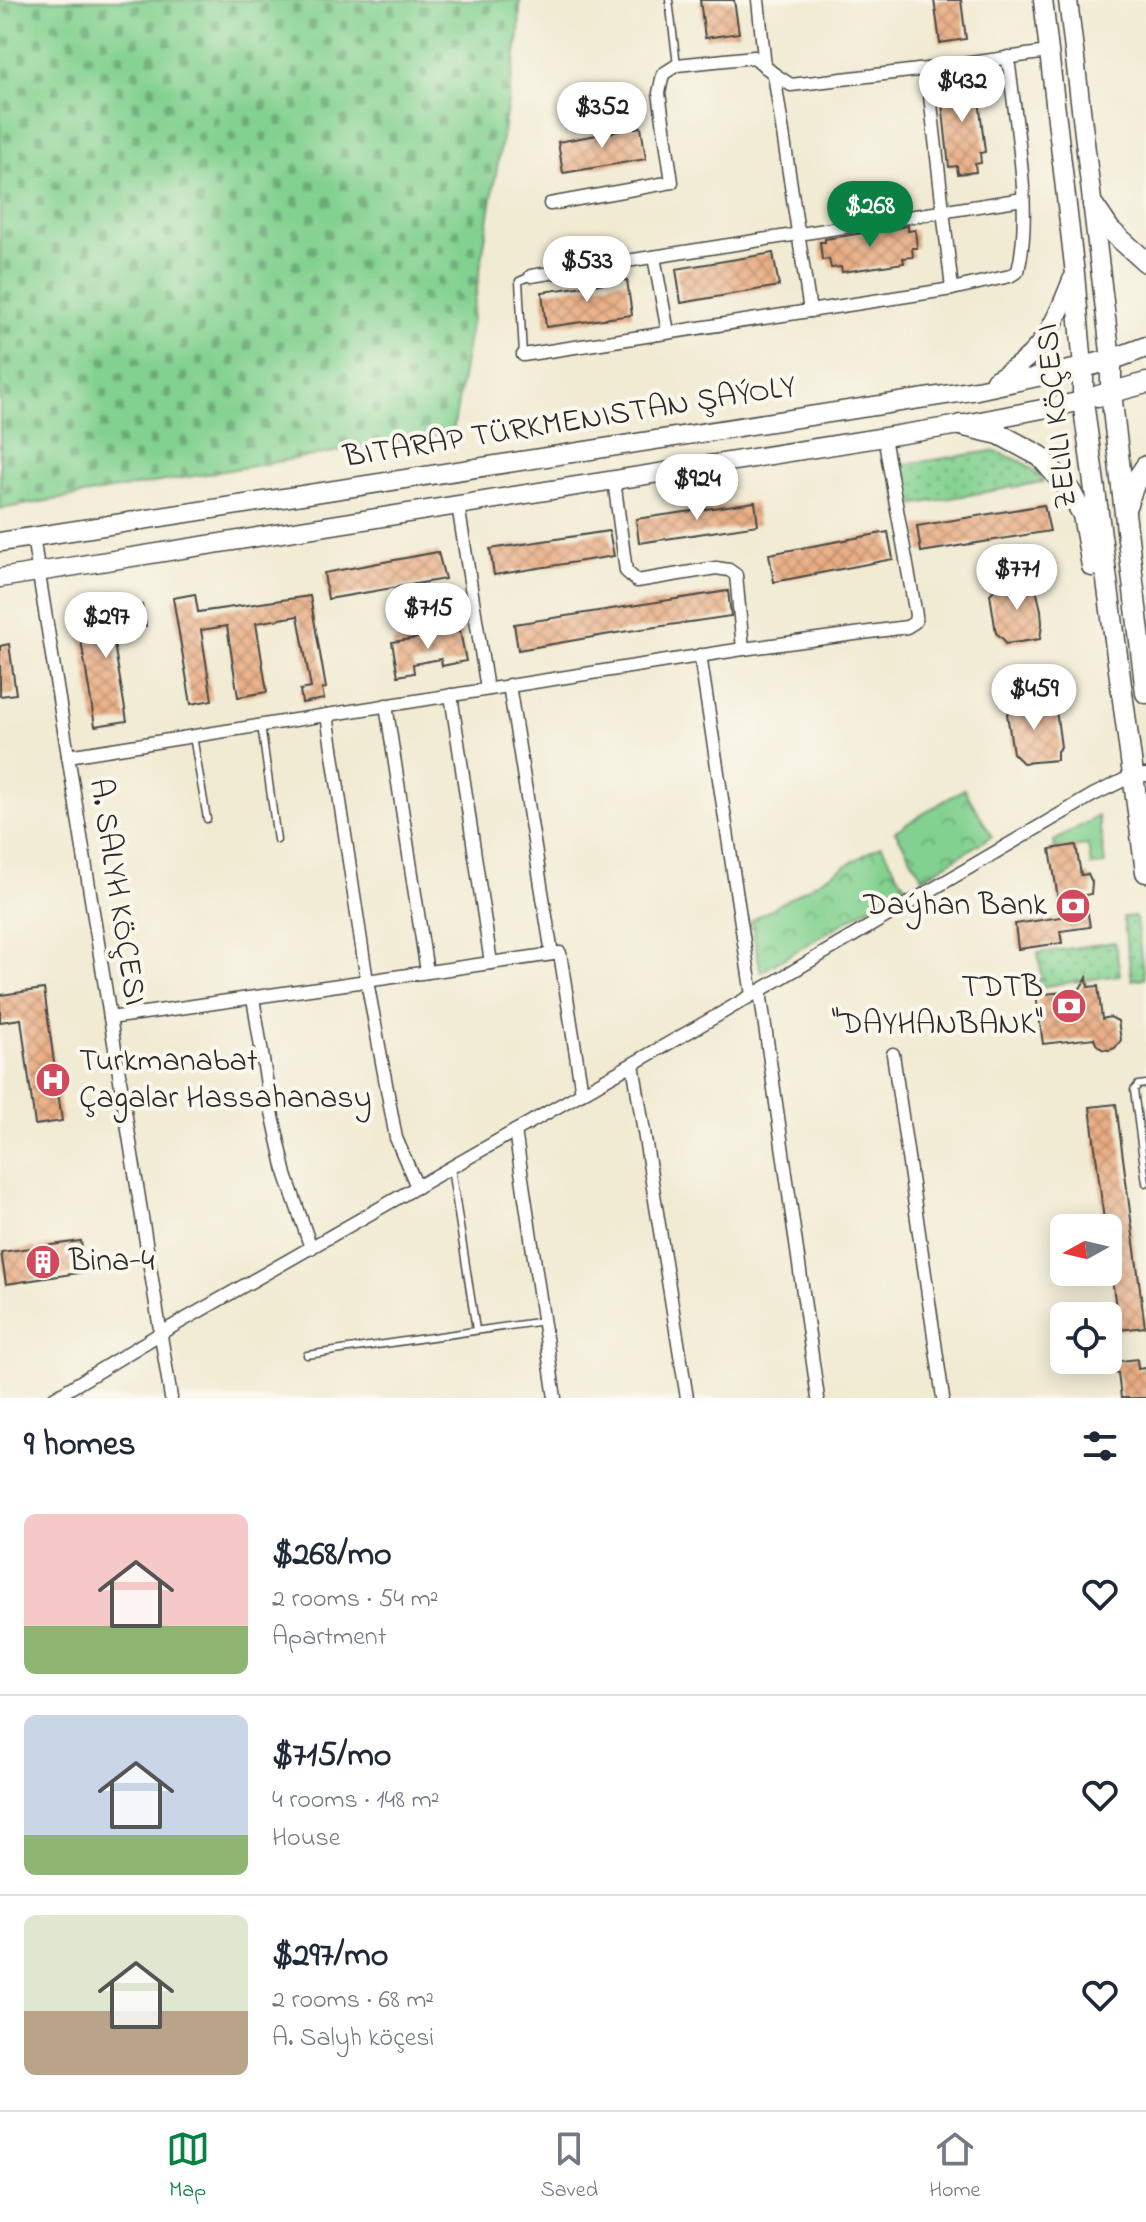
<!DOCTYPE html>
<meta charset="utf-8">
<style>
:root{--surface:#fff;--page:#f6f6f7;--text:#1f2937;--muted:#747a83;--line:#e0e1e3;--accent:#0b8043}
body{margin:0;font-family:"Indie Flower",sans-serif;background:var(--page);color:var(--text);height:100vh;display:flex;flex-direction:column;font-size:30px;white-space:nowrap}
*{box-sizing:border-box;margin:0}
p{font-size:26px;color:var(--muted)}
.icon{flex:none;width:44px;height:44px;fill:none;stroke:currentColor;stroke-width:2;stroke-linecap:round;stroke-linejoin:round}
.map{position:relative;height:1398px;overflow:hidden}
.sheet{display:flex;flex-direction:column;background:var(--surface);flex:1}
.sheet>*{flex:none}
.needle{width:52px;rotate:262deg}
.fabs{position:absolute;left:1050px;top:1214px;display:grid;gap:16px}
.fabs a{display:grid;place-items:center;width:72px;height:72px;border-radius:12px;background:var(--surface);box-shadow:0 4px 20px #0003;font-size:40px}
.price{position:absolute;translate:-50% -68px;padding:0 18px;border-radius:28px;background:#fff;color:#222;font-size:26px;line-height:52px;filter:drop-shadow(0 2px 4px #0008)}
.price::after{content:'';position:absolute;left:50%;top:48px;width:24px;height:18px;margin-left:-12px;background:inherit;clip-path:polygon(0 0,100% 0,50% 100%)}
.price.current{background:var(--accent);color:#fff}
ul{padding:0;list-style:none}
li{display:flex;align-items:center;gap:24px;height:200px;padding:0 24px}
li+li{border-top:2px solid var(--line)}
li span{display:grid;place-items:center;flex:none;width:224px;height:160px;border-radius:12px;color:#555}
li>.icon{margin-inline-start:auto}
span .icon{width:96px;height:96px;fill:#fffc;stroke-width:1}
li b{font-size:34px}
h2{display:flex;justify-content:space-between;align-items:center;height:96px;padding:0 24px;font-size:34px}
.menu{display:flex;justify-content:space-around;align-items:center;height:112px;border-top:2px solid var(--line);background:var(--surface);font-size:22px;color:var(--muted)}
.menu a{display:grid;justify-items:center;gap:4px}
.menu .current{color:var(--accent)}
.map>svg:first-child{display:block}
</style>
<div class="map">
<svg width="1146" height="1398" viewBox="0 0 1146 1398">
<defs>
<pattern id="cemetery-stones" width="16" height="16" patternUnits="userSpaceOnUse" patternTransform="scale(2)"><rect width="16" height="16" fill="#83d190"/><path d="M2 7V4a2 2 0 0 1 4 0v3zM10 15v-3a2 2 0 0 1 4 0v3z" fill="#6baa76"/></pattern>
<pattern id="park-crowns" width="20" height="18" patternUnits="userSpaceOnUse" patternTransform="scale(2)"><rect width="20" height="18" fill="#83d190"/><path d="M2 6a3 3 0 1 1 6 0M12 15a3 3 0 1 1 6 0" fill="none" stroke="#6baa76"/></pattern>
<pattern id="garden-dots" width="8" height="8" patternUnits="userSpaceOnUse" patternTransform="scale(2)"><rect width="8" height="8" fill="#83d190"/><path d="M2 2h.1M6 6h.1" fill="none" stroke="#6baa76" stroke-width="1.8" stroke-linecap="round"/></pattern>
<pattern id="building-cross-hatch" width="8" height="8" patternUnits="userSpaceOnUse" patternTransform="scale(2)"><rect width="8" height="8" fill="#eaae85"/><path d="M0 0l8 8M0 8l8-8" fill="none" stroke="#be8e6d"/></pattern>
</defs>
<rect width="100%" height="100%" fill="#fbf7ec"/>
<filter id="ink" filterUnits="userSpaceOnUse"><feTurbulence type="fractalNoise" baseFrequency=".0125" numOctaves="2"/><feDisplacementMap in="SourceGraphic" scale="16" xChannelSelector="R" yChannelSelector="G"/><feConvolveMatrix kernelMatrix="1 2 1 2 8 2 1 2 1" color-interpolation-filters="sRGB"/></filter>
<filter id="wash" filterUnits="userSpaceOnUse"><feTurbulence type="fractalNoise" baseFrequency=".006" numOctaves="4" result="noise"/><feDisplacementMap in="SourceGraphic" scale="32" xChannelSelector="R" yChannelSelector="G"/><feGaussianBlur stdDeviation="1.8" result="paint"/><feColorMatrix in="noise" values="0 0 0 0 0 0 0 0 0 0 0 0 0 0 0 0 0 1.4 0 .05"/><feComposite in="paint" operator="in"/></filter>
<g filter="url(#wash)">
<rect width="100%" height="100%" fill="#f1ebd3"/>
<polygon fill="#83d190" stroke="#577e5e" stroke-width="2" points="1098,816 1105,864 1091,866 1088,845 1055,848 1054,841"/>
<polygon fill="url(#cemetery-stones)" stroke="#577e5e" stroke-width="2" points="0,0 520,0 519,35 453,432 0,509"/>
<g fill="url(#park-crowns)" stroke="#577e5e" stroke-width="2">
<polygon points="964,789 992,836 923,878 895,831"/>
<polygon points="881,845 905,886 761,972 751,921"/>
</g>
<g fill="url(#garden-dots)" stroke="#577e5e" stroke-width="2">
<path d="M 992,451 C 1012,457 1032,463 1043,482 L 899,507 L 893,466 Z"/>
<polygon points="1132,916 1136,918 1144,978 1132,980 1123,917"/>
<polygon points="1115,942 1120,975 1038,987 1037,980 1042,979 1038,953"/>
</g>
<g id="blocks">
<g fill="url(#building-cross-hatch)">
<polygon points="700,0 734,0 739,33 705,38"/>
<polygon points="934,0 961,0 966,39 940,43"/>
<polygon points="965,74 966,81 972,80 974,91 978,91 985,152 980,153 981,163 975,164 976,172 958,174 957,166 949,167 940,83 949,82 948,76"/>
<polygon points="641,127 646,159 563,173 558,142"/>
<polygon points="908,226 908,231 915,230 917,248 912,248 913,257 903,258 904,263 842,272 841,267 831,268 829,259 822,260 820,242 825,242 825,239"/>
<polygon points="773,253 779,286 681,303 676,269"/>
<polygon points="627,280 632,315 546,327 542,292"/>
<polygon points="755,502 758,525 639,543 636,519"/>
<polygon points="1044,505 1050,531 921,552 917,526"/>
<polygon points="609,531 614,556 494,575 490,549"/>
<polygon points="888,532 893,559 774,582 769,554"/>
<polygon points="438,552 445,579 328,599 324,573"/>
<polygon points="1028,579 1036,589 1041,610 1042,624 1040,639 1005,644 1004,640 996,633 990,594 997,587 997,584"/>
<polygon points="728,591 731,616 622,632 518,650 514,624"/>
<polygon points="195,594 198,612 310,596 326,688 322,689 324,699 302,703 300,690 311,688 298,616 256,623 267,692 238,697 227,626 201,630 212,700 191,704 173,598"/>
<polygon points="142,605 146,626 112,632 127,721 95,726 77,616"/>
<polygon points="460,631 466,661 442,666 441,659 413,664 414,673 398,676 392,642"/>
<polygon points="9,644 16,694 0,696 0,646"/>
<polygon points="1044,699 1045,706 1056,710 1061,747 1057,751 1057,760 1023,763 1013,753 1007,714 1014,704"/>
<polygon points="1076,845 1081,875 1088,874 1092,882 1091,894 1085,895 1090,927 1060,931 1062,943 1018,949 1015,924 1061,917 1050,849"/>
<polygon points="1087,977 1088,987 1098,986 1102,1019 1110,1017 1118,1021 1121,1040 1115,1048 1109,1050 1102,1049 1096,1044 1094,1038 1043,1044 1036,995 1079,990"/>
<polygon points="44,989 62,1121 35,1125 21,1019 0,1022 0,995"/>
<polygon points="1116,1104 1145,1327 1119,1330 1108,1249 1108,1228 1105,1228 1090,1107"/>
<polygon points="81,1241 85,1272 6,1284 1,1252"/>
<polygon points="1137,1359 1138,1369 1146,1368 1146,1398 1121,1398 1118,1373 1114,1373 1112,1362"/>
</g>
</g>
</g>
<g filter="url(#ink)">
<use href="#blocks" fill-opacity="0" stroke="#494844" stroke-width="2"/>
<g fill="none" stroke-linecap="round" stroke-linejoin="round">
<defs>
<g id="lane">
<polyline points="669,0 677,65"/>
<polyline points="523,355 519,281 531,276"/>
<polyline points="261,725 277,840"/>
<polyline points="193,736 207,819"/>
<polyline points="1146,1084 1138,1085 1134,1090 1146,1183"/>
<polyline points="451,1168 476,1330"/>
<polyline points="307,1355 544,1321"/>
</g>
<g id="street">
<polyline points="758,0 765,67"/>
<polyline points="927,69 952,289"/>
<polyline points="774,74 810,311"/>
<polyline points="550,204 672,182 659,93 663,74 677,65 754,57 774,74 791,85 927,69 1048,52"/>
<polyline points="654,257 668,332"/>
<polyline points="531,276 1023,199"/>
<path d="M 523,355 L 952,289 L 1010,276 L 1018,271 C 1033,210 1015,120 1008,57"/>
<polyline points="614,480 626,571 637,581 716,568 729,570 736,575 743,649"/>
<polyline points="458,505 487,689"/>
<polyline points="33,537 171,1398"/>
<polyline points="700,655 752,995"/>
<polyline points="509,685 552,954"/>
<polyline points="451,695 491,963"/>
<polyline points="386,705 427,972"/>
<polyline points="327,715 367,981 396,1138 417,1187"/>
<polyline points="68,756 743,649 907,627 915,622 916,615 884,437"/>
<polyline points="760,991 818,1398"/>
<polyline points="253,998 270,1103 286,1175 311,1248"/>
<polyline points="110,1018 560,953 582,1093"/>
<polyline points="893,1054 943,1398"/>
<polyline points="633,1064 687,1398"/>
<polyline points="515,1131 555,1398"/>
<polyline points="54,1398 161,1333 720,1014 1093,795 1132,776 1146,775"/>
</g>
<g id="secondary">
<polyline points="1068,0 1111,360"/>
<path d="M 995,380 C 1041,356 1054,327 1072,280"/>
<polyline points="0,542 977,390 1083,367 1075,274 1043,0"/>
<polyline points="0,578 960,425 1083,401"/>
</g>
<g id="primary">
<polyline points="1093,205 1110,230 1146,262"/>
<polyline points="1146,347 1111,360 1083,367 1083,401 1146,872"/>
<polyline points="1111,360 1111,393 1146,693"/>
<polyline points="1098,396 1146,383"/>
<polyline points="960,425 999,434 1040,456 1070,491 1083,515 1092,566"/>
<polyline points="1126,506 1135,482 1146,466"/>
</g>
</defs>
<use href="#lane" stroke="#494844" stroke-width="9"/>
<use href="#street" stroke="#494844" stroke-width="15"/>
<use href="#secondary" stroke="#494844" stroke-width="21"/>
<use href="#primary" stroke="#494844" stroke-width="23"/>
<use href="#lane" stroke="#fff" stroke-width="6"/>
<use href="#street" stroke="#fff" stroke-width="12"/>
<use href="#secondary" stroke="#fff" stroke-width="18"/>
<use href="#primary" stroke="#fff" stroke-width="20"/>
</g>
</g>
<defs>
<symbol id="bank-disc" viewBox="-11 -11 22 22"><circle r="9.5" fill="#d1495b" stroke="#fbf7ec"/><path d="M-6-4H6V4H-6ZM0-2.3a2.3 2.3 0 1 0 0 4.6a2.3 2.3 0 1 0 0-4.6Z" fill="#fff"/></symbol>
<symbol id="hospital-disc" viewBox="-11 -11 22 22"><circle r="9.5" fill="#d1495b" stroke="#fbf7ec"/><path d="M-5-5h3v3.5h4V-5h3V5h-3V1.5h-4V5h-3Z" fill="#fff"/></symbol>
<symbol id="building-disc" viewBox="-11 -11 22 22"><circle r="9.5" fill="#d1495b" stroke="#fbf7ec"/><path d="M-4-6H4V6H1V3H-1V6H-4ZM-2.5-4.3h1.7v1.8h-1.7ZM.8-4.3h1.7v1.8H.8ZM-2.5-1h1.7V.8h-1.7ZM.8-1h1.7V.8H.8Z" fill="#fff"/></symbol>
</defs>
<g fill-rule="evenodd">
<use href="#bank-disc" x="1053" y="886" width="40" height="40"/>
<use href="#bank-disc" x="1049" y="986" width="40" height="40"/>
<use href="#hospital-disc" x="33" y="1060" width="40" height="40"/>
<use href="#building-disc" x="23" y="1242" width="40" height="40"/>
</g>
<g text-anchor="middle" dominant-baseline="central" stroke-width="8" stroke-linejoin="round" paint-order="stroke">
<g font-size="32" fill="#2b2b2b" stroke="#fbf7ec">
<text transform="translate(1058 416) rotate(-96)">ZELILI KÖÇESI</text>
<text transform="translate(570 423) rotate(-9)">BITARAP TÜRKMENISTAN ŞAÝOLY</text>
<text transform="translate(116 892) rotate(81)">A. SALYH KÖÇESI</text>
</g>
<g font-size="32" fill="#2b2b2b" stroke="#fbf7ec" text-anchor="end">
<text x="1047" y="906">Daýhan Bank</text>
<text x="1043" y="988">TDTB<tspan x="1043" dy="37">"DAYHANBANK"</tspan></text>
<text x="79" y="1062" text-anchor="start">Turkmanabat<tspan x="79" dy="37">Çagalar Hassahanasy</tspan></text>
<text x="69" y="1262" text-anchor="start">Bina-4</text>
</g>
</g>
</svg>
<div class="fabs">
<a><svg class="needle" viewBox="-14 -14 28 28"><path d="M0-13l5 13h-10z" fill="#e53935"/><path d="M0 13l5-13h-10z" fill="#747a83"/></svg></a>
<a><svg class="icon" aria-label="locate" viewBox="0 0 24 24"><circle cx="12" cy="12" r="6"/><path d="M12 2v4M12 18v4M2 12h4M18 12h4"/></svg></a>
</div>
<b class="price" style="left:962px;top:124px">$432</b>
<b class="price" style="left:602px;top:150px">$352</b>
<b class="price current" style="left:870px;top:249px">$268</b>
<b class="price" style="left:587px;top:304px">$533</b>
<b class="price" style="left:697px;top:522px">$924</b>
<b class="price" style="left:1017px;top:612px">$771</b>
<b class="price" style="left:428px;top:651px">$715</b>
<b class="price" style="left:106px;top:660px">$297</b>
<b class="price" style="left:1034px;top:732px">$459</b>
</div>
<section class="sheet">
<h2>9 homes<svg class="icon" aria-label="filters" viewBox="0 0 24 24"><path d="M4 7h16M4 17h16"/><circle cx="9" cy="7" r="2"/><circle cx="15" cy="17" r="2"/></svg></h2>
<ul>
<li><span style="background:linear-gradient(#f6c9c9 70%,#8fb573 0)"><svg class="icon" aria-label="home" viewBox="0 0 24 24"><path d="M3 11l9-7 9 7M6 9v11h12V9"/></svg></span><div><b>$268/mo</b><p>2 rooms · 54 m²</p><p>Apartment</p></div><svg class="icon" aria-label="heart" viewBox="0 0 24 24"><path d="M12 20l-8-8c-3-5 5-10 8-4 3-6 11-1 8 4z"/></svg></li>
<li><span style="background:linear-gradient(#c9d6e8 75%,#8fb573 0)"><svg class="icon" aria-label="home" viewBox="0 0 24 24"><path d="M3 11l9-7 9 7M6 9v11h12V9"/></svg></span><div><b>$715/mo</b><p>4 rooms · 148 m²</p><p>House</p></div><svg class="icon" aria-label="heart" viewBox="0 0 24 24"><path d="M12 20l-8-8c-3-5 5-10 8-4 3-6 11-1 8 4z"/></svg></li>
<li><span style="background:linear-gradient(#dfe7d0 60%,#b9a48a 0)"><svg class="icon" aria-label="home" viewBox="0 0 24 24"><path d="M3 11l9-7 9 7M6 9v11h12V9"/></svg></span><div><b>$297/mo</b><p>2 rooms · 68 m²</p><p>A. Salyh köçesi</p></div><svg class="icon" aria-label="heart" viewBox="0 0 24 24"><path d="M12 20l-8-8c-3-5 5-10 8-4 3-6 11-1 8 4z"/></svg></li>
</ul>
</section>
<nav class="menu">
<a class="current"><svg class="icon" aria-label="map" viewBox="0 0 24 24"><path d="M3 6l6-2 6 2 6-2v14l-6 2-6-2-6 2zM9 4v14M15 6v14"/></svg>Map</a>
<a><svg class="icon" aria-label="saved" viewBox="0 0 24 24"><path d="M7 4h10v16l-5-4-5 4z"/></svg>Saved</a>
<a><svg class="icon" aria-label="home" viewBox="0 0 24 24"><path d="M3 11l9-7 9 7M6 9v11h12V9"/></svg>Home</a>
</nav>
